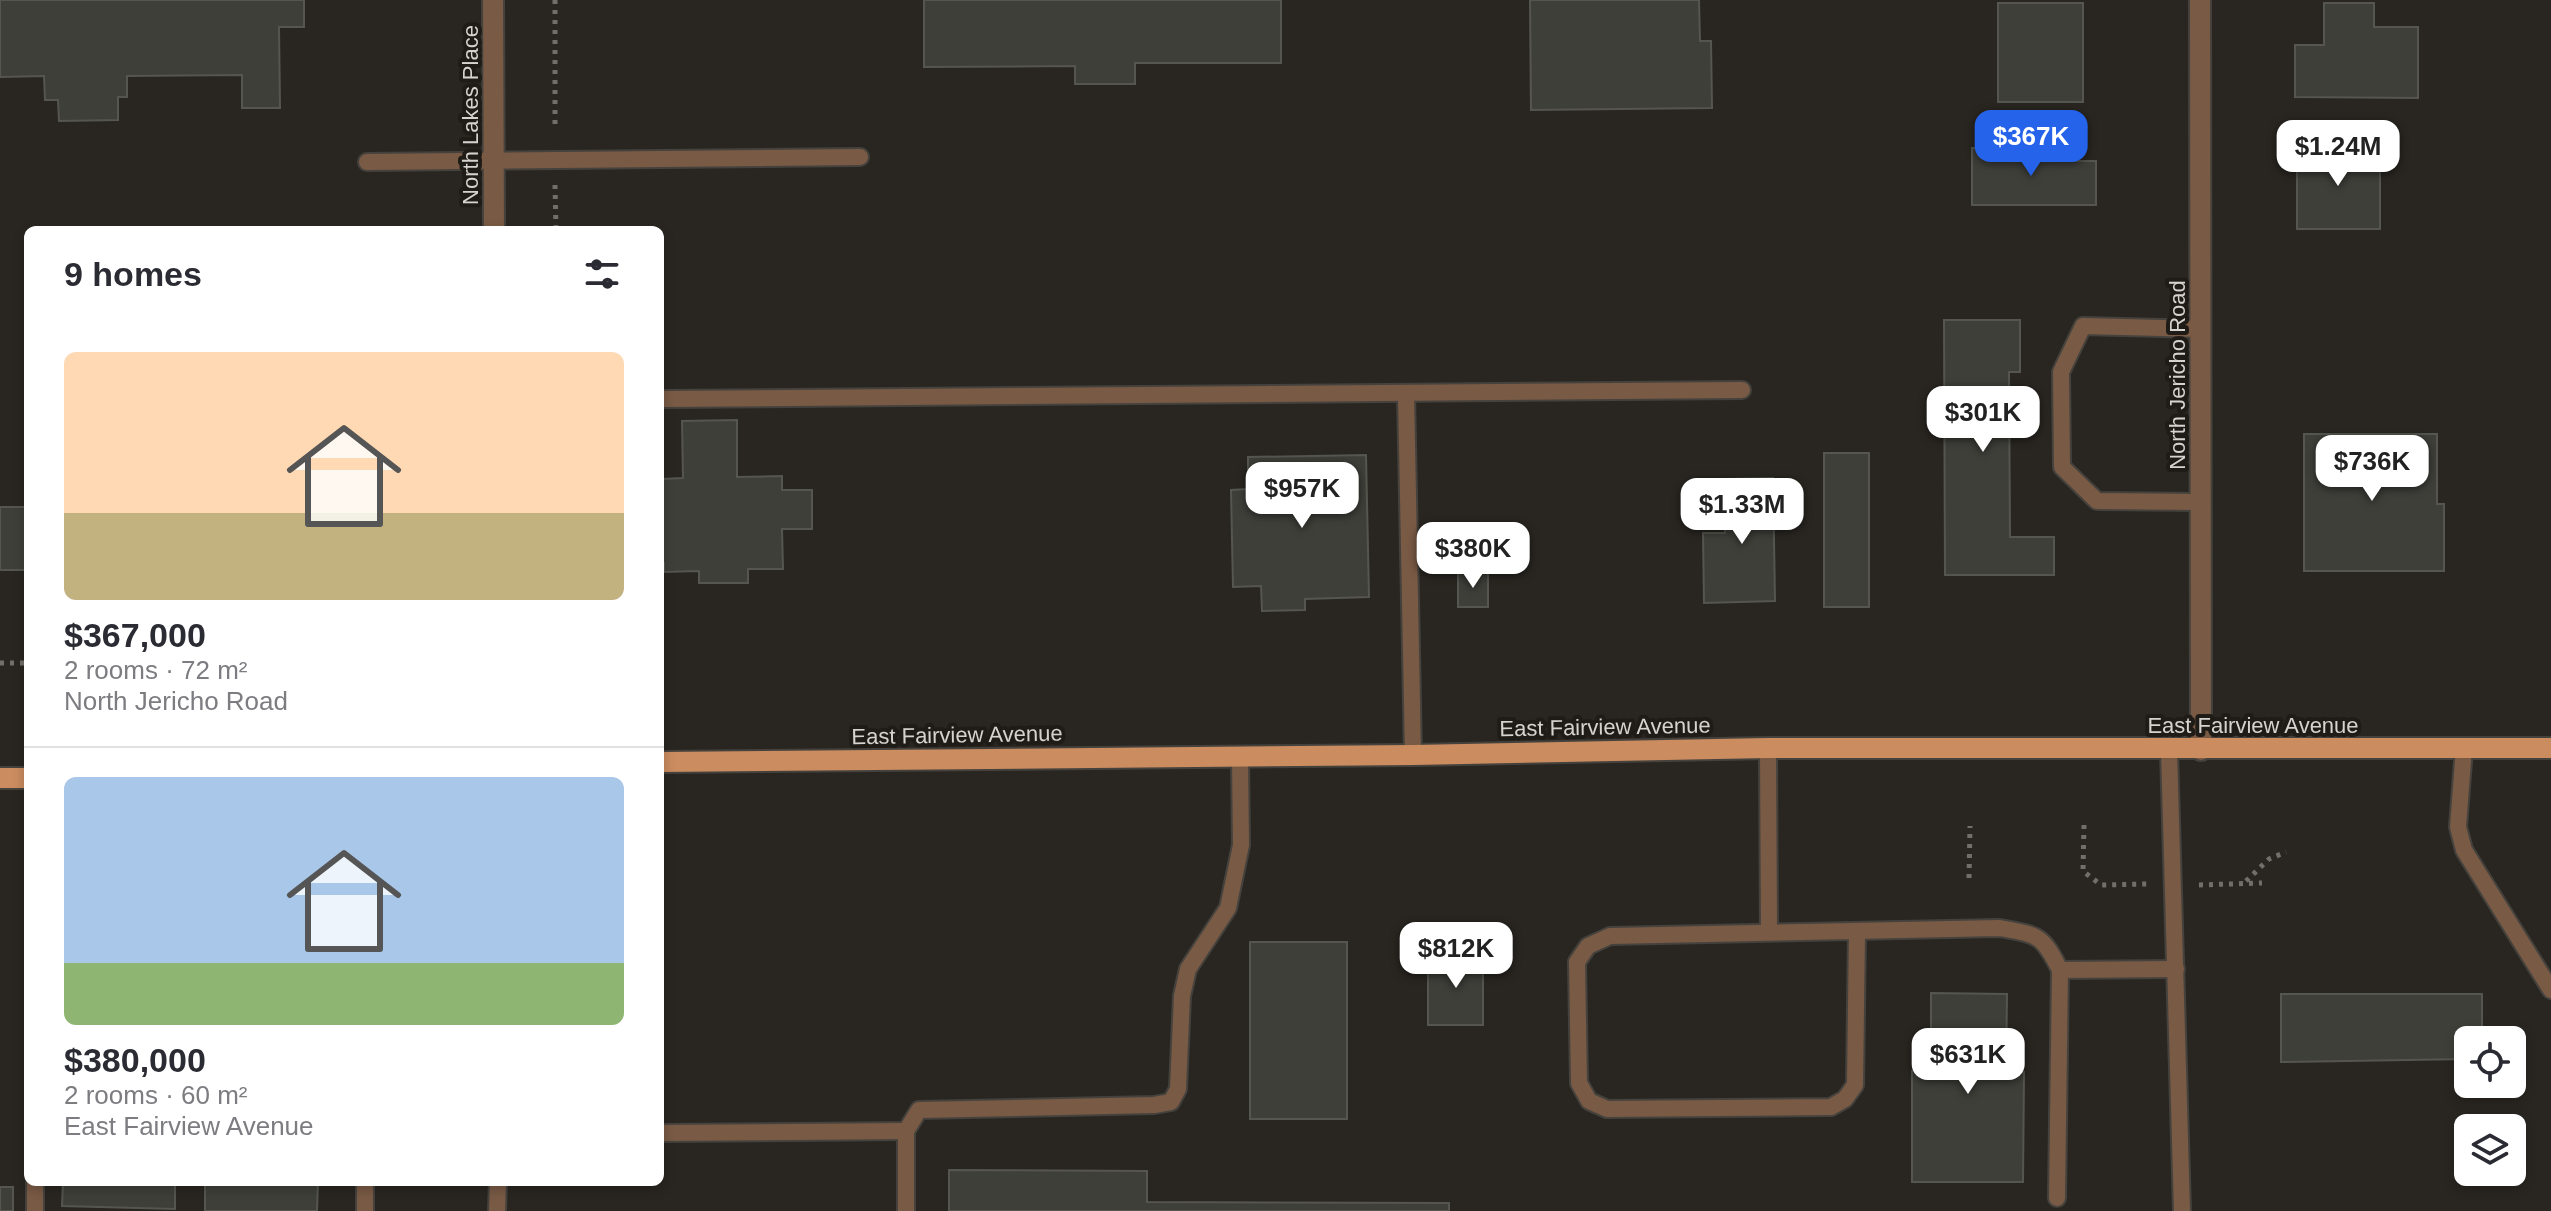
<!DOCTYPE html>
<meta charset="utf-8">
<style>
:root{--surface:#fff;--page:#f2f2f3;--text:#2b2b33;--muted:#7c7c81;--line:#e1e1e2;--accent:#2563eb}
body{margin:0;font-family:Arial,sans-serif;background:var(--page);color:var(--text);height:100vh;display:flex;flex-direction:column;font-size:30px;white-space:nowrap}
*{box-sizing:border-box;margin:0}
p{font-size:26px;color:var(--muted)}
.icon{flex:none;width:44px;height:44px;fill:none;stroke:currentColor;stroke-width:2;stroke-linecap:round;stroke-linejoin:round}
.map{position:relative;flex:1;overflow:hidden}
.sheet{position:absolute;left:24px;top:226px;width:640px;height:960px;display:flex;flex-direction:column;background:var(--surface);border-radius:12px;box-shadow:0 4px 12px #0003}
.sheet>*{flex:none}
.controls{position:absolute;left:2454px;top:1026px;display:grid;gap:16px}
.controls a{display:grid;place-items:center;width:72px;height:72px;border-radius:12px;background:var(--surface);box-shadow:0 4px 12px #0003;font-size:40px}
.price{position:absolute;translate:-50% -68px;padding:0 18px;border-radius:16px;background:#fff;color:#222;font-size:26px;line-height:52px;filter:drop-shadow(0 2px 4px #0008)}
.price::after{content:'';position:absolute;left:50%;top:48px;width:24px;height:18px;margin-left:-12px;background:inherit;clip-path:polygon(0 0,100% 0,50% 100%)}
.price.on{background:var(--accent);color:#fff}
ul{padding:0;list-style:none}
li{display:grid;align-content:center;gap:16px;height:424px;padding:0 40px}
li+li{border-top:2px solid var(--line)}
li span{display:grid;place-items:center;height:248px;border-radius:12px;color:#555}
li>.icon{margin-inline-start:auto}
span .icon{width:144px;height:144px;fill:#fffc;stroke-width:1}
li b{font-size:34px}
h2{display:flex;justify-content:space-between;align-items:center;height:96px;padding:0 40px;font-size:34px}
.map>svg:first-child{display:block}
</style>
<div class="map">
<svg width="2551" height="1211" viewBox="0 0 2551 1211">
<rect width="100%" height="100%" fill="#292621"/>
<g fill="#3e3f39" stroke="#55564f" stroke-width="2">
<polygon points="0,0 304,0 304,27 279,27 280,108 242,108 242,75 127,76 127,97 118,97 118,120 59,121 58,100 45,100 44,76 0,77"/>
<polygon points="924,0 1281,0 1281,63 1135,63 1135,84 1075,84 1075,66 924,67"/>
<polygon points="1530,0 1699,0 1700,41 1711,41 1712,108 1531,110"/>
<rect x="1998" y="3" width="85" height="99"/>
<polygon points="2324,3 2374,3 2374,27 2418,27 2418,98 2295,97 2295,45 2324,45"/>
<rect x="2297" y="147" width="83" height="82"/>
<polygon points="1972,148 2053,148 2053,161 2096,161 2096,205 1972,205"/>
<polygon points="1944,320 2020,320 2020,372 2009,372 2010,537 2054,537 2054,575 1945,575"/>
<polygon points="737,420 737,477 782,476 782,490 812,490 812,529 782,529 783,569 748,569 748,583 699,583 699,571 664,572 664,563 660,563 662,479 683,478 682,421"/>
<polygon points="2304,434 2437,434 2437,504 2444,504 2444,571 2304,571"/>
<rect x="1824" y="453" width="45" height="154"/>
<polygon points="1366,455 1369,597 1305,599 1305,610 1262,611 1261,586 1233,587 1231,490 1248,489 1248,457"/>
<polygon points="1773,478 1775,601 1704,603 1703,533 1725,533 1724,479"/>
<polygon points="0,507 28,507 28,595 27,570 0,570"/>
<rect x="1458" y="573" width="30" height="34"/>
<rect x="1250" y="942" width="97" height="177"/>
<rect x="1428" y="954" width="55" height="71"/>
<polygon points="1931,993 2007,994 2006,1072 2024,1072 2023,1182 1912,1182 1912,1071 1931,1071"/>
<polygon points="2281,994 2482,994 2482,1040 2468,1040 2468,1059 2281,1062"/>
<polygon points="949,1170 1147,1171 1147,1202 1449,1203 1449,1211 949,1211"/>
<polygon points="63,1182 175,1182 175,1209 62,1206"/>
<polygon points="205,1182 318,1182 317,1211 205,1211"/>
<rect x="0" y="1187" width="13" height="24"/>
</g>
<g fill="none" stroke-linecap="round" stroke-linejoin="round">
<defs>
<g id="lane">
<polyline points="367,162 860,157"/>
<polyline points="2201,329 2083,326 2061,372 2062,467 2097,501 2201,502"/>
<polyline points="1406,393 1413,755"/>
<polyline points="660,399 1742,390"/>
<polyline points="1768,748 1769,932"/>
<polyline points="2464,748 2458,827 2464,850 2551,990"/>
<polyline points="2169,750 2182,1211"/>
<path d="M 1857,931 L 1855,1085 L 1845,1099 L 1831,1107 L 1607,1109 L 1589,1101 L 1579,1083 L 1577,962 L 1588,946 L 1610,936 L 2000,928 C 2038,935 2042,934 2060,970"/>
<polyline points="660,1133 906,1131"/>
<polyline points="365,1182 365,1211"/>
<polyline points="2057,1198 2060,970 2176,969"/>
<polyline points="35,1211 35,1182"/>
<polyline points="497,1211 498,1182"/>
<polyline points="906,1211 906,1131 919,1110 1154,1105 1171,1102 1178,1089 1182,996 1188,969 1228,908 1241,845 1240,756"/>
</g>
<g id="street">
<polyline points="493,0 494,230"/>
<polyline points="2200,0 2201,750"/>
</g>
<g id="primary">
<polyline points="660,762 1413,755 1768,748 2551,748"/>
<polyline points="0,778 28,778"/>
</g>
</defs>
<use href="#lane" stroke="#45423d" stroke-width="20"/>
<use href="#street" stroke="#45423d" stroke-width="24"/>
<use href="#primary" stroke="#45423d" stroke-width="24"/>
<g stroke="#716f6a" stroke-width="5" stroke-dasharray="4 6" stroke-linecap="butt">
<polyline points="555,0 555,128"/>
<polyline points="555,185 556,230"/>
<polyline points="0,663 28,663"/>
<polyline points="2084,825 2083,871 2101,885 2147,884"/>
<polyline points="1969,878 1970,826"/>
<polyline points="2246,881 2269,859 2286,852"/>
<polyline points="2199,885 2262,883"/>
</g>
<use href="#lane" stroke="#795a45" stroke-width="16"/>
<use href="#street" stroke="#795a45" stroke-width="20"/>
<use href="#primary" stroke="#cb8c60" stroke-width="20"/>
</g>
<g text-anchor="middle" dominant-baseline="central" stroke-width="8" stroke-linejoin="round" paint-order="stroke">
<g font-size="22" fill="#d5d3cf" stroke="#1f1c17">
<text transform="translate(470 115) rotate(-90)">North Lakes Place</text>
<text transform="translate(2177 375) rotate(-90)">North Jericho Road</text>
<text x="2253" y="725">East Fairview Avenue</text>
<text transform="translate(1605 727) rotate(-1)">East Fairview Avenue</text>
<text transform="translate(957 735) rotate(-1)">East Fairview Avenue</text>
</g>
</g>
</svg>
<div class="controls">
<a><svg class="icon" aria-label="locate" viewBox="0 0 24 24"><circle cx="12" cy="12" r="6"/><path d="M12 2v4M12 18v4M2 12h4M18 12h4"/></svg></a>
<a><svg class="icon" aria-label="layers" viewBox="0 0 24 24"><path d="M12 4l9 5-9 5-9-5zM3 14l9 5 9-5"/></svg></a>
</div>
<b class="price on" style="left:2031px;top:178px">$367K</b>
<b class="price" style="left:2338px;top:188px">$1.24M</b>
<b class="price" style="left:1983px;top:454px">$301K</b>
<b class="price" style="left:2372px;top:503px">$736K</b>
<b class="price" style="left:1302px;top:530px">$957K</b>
<b class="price" style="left:1742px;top:546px">$1.33M</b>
<b class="price" style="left:1473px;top:590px">$380K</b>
<b class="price" style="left:1456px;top:990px">$812K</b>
<b class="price" style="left:1968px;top:1096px">$631K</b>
<section class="sheet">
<h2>9 homes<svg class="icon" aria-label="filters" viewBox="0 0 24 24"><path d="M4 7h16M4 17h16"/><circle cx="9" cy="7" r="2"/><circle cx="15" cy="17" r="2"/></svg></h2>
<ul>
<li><span style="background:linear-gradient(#ffd9b3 65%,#c2b280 0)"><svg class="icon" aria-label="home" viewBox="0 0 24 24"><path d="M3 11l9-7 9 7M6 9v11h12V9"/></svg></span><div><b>$367,000</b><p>2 rooms · 72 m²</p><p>North Jericho Road</p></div></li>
<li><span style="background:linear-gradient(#a9c7e8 75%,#8fb573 0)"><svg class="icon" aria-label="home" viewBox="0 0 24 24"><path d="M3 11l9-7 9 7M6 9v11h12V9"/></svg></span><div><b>$380,000</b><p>2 rooms · 60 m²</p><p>East Fairview Avenue</p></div></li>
</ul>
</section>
</div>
